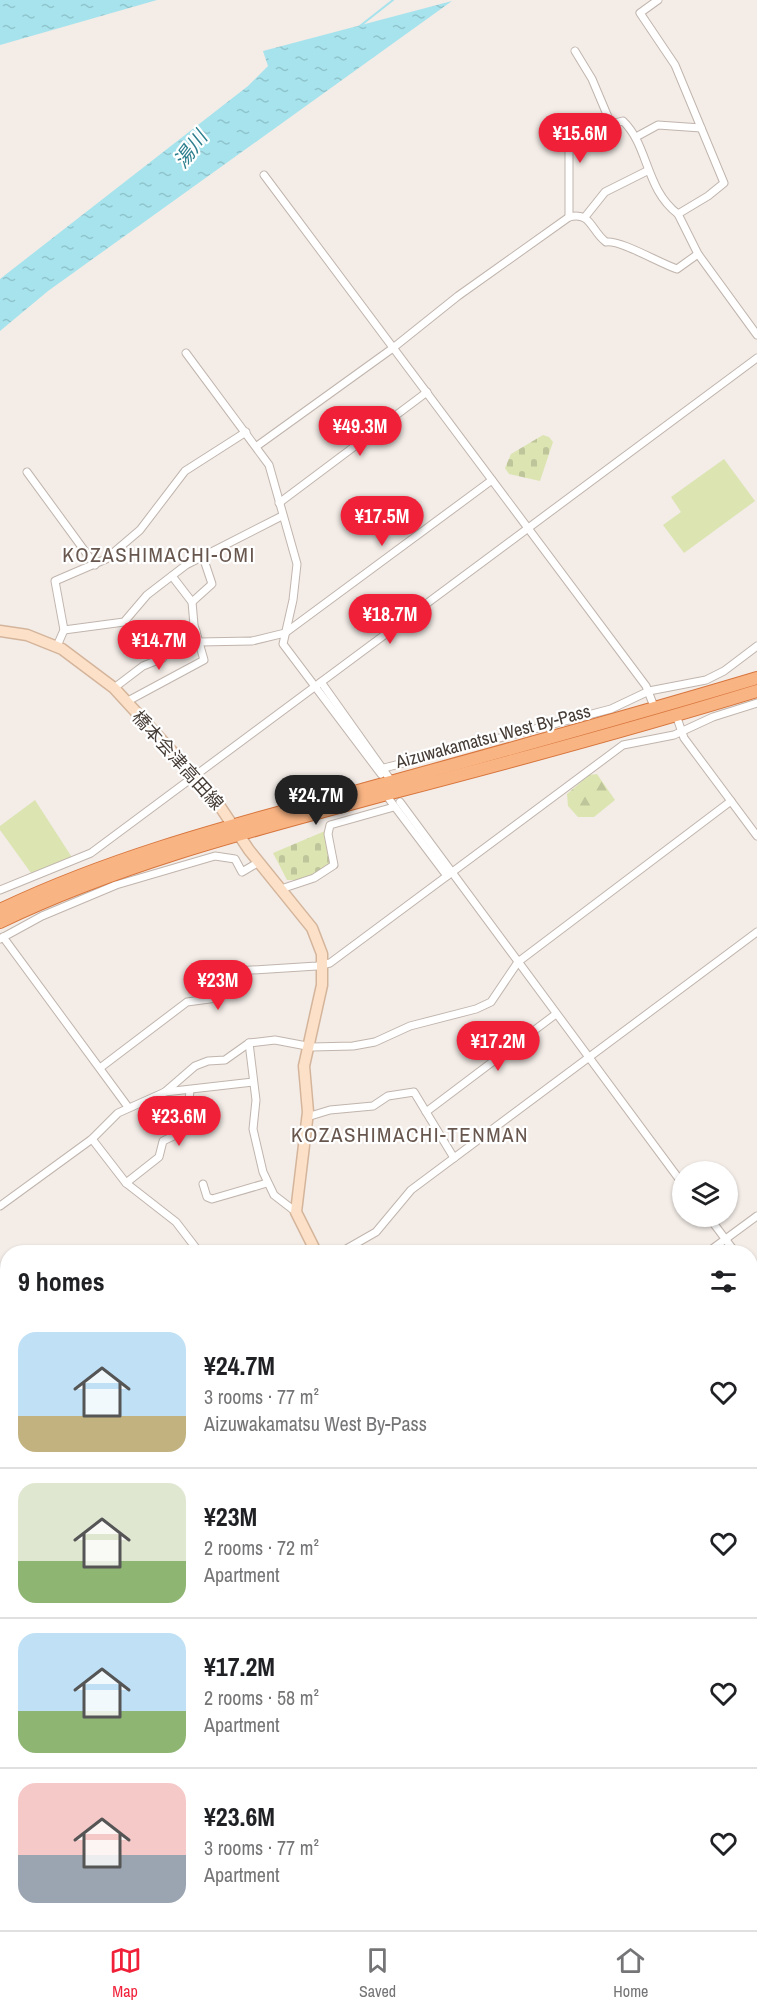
<!DOCTYPE html>
<meta charset="utf-8">
<style>
:root{--surface:#fff;--page:#f2f2f2;--text:#202124;--muted:#757577;--line:#e0e0e0;--accent:#f12039}
body{margin:0;font-family:"Archivo Narrow","Noto Sans JP",sans-serif;background:var(--page);color:var(--text);height:100vh;display:flex;flex-direction:column;font-size:22px;white-space:nowrap}
*{box-sizing:border-box;margin:0}
p{font-size:20px;color:var(--muted)}
.icon{flex:none;width:33px;height:33px;fill:none;stroke:currentColor;stroke-width:2;stroke-linecap:round;stroke-linejoin:round}
.map{position:relative;flex:1;overflow:hidden}
.side{position:absolute;left:0px;top:1245px;width:758px;height:686px;display:flex;flex-direction:column;background:var(--surface);border-radius:24px 24px 0 0;box-shadow:0 2px 4px #0004}
.side>*{flex:none}
.controls{position:absolute;left:672px;top:1161px;display:grid;gap:12px}
.controls a{display:grid;place-items:center;width:66px;height:66px;border-radius:50%;background:var(--surface);box-shadow:0 2px 4px #0004;font-size:30px}
.price{position:absolute;translate:-50% -51px;padding:0 14px;border-radius:21px;background:var(--accent);color:#fff;font-size:20px;line-height:39px;filter:drop-shadow(0 2px 3px #0008)}
.price::after{content:'';position:absolute;left:50%;top:36px;width:18px;height:14px;margin-left:-9px;background:inherit;clip-path:polygon(0 0,100% 0,50% 100%)}
.price.current{background:#222;color:#fff}
ul{padding:0;list-style:none}
li{display:flex;align-items:center;gap:18px;height:150px;padding:0 18px}
li+li{border-top:2px solid var(--line)}
li span{display:grid;place-items:center;flex:none;width:168px;height:120px;border-radius:18px;color:#555}
li>.icon{margin-inline-start:auto}
span .icon{width:72px;height:72px;fill:#fffc;stroke-width:1}
li b{font-size:26px}
h2{display:flex;justify-content:space-between;align-items:center;height:72px;padding:0 18px;font-size:26px}
.tab-bar{display:flex;justify-content:space-around;align-items:center;height:84px;border-top:2px solid var(--line);background:var(--surface);font-size:16px;color:var(--muted)}
.tab-bar a{display:grid;justify-items:center;gap:3px}
.tab-bar .current{color:var(--accent)}
.map>svg:first-child{display:block}
</style>
<div class="map">
<svg width="757" height="1930" viewBox="0 0 757 1930">
<defs>
<pattern id="forest-firs" width="22" height="20" patternUnits="userSpaceOnUse" patternTransform="scale(1.5)"><rect width="22" height="20" fill="#dce5b2"/><path d="M5 1l3.5 6h-7zM16 11l3.5 6h-7z" fill="#bec59a"/></pattern>
<pattern id="cemetery-stones" width="16" height="16" patternUnits="userSpaceOnUse" patternTransform="scale(1.5)"><rect width="16" height="16" fill="#dce5b2"/><path d="M2 7V4a2 2 0 0 1 4 0v3zM10 15v-3a2 2 0 0 1 4 0v3z" fill="#bec59a"/></pattern>
<pattern id="water-ripples" width="26" height="14" patternUnits="userSpaceOnUse" patternTransform="scale(1.5)"><rect width="26" height="14" fill="#a6e3ed"/><path d="M2 4q2-2 4 0t4 0M15 11q2-2 4 0t4 0" fill="none" stroke="#90c4cc"/></pattern>
</defs>
<rect width="100%" height="100%" fill="#f3ece7"/>
<g fill="#dce5b2">
<polygon points="724,459 755,501 684,553 663,525 681,512 671,497"/>
<polygon points="35,800 73,859 31,873 0,830 0,826"/>
</g>
<polygon fill="url(#forest-firs)" points="597,774 615,800 594,817 578,817 568,806 567,794 589,775"/>
<g fill="url(#cemetery-stones)">
<polygon points="543,435 549,437 553,442 540,481 509,474 505,468 511,454"/>
<polygon points="325,831 333,856 330,865 306,880 287,880 273,853"/>
</g>
<g fill="url(#water-ripples)">
<polygon points="0,0 157,0 0,45"/>
<polygon points="452,1 48,291 0,331 0,279 248,86 268,66 263,51"/>
</g>
<g fill="none" stroke-linecap="round" stroke-linejoin="round">
<polyline stroke="#a6e3ed" stroke-width="2" points="360,26 393,0"/>
<defs>
<g id="minor">
<polyline points="658,0 640,13 675,65 724,183 708,196 678,214 698,254 757,335"/>
<path d="M 575,51 L 592,79 L 611,124 L 623,121 C 649,146 645,189 678,214"/>
<polyline points="636,137 658,125 701,128"/>
<polyline points="264,175 646,686 655,709"/>
<polyline points="569,217 569,142 611,124"/>
<polyline points="585,217 605,192 647,171"/>
<polyline points="186,353 269,465 297,564 293,600 283,644 381,774"/>
<path d="M 257,446 L 393,348 L 458,296 L 569,217 C 591,211 591,231 606,242 C 621,240 659,263 677,269 L 698,254"/>
<polyline points="27,472 95,565"/>
<polyline points="279,503 427,392"/>
<polyline points="192,602 212,584 203,557"/>
<polyline points="64,630 124,622 147,595 186,565 282,516"/>
<polyline points="199,642 252,641 285,633 492,480"/>
<polyline points="57,646 64,630 55,581 106,559 140,530 185,471 246,432"/>
<polyline points="321,682 392,782"/>
<polyline points="114,688 143,666 163,658 166,642 196,631"/>
<polyline points="126,702 204,660 194,625 192,602 172,576"/>
<polyline points="676,715 684,738 757,836"/>
<polyline points="384,768 611,709 649,691 706,680 724,671 757,646"/>
<polyline points="386,795 447,876"/>
<polyline points="400,802 682,1183"/>
<polyline points="281,889 314,878 334,865 328,834 330,825 394,807"/>
<polyline points="0,890 91,853 757,358"/>
<polyline points="3,937 128,1107"/>
<polyline points="0,939 42,916 116,885 215,856 235,859 242,872 259,862"/>
<polyline points="249,1043 256,1100 253,1129 263,1172 274,1195 296,1212"/>
<polyline points="100,1068 187,1002 217,998 220,972 317,966 330,963 623,745 674,735 713,717 757,703"/>
<polyline points="165,1092 253,1082"/>
<polyline points="426,1112 556,1014"/>
<polyline points="307,1117 330,1110 373,1106 388,1096 414,1092 454,1158"/>
<polyline points="92,1139 126,1183 176,1222 199,1252"/>
<polyline points="126,1183 159,1157 163,1141 186,1130 190,1090"/>
<polyline points="203,1184 207,1197 212,1199 267,1183"/>
<polyline points="0,1206 92,1139 118,1113 165,1092 195,1066 208,1061 225,1060 249,1043 275,1040 312,1047 353,1046 375,1042 410,1026 476,1009 491,1002 518,962 731,801"/>
<polyline points="708,1216 735,1252"/>
<polyline points="341,1252 376,1232 411,1190 757,932"/>
<polyline points="708,1252 757,1216"/>
<polyline points="750,1273 757,1282"/>
<polyline points="0,1378 8,1388"/>
<polyline points="750,1433 757,1428"/>
<polyline points="0,1496 8,1491"/>
<polyline points="0,1545 8,1555"/>
<polyline points="0,1781 8,1775"/>
<polyline points="750,1824 757,1819"/>
<polyline points="750,1900 757,1895"/>
<polyline points="278,1923 283,1930"/>
<polyline points="647,1923 652,1930"/>
<polyline points="608,1930 618,1923"/>
<polyline points="709,1930 718,1923"/>
</g>
<g id="tertiary">
<polyline points="750,1350 757,1344"/>
<polyline points="0,1910 8,1904"/>
</g>
<g id="secondary">
<polyline points="0,631 27,635 62,649 114,688 213,796 249,850 312,928 322,954 322,985 304,1066 308,1112 296,1212 316,1252"/>
<polyline points="750,1572 757,1567"/>
<polyline points="750,1854 757,1863"/>
<polyline points="231,1930 242,1923"/>
</g>
<g id="trunk">
<path d="M 0,910 C 117,854 241,823 365,789 C 496,753 627,717 757,678"/>
<path d="M 0,922 C 125,862 257,829 391,793 C 514,761 636,728 757,691"/>
</g>
</defs>
<use href="#minor" stroke="#c1b5ad" stroke-width="9"/>
<use href="#tertiary" stroke="#c1b5ad" stroke-width="11"/>
<use href="#secondary" stroke="#d4b59b" stroke-width="13"/>
<use href="#trunk" stroke="#d7753d" stroke-width="14"/>
<use href="#minor" stroke="#fff" stroke-width="7"/>
<use href="#tertiary" stroke="#fff" stroke-width="9"/>
<use href="#secondary" stroke="#fce1c8" stroke-width="10"/>
<use href="#trunk" stroke="#f9b483" stroke-width="12"/>
</g>
<g text-anchor="middle" dominant-baseline="central" stroke-width="4.5" stroke-linejoin="round" paint-order="stroke">
<g font-size="18" fill="#463c36" stroke="#fff">
<text transform="translate(493 736) rotate(-15)">Aizuwakamatsu West By-Pass</text>
<text transform="translate(178 760) rotate(48)">橋本会津高田線</text>
</g>
<g font-size="20" font-style="italic" fill="#2d7f8e" stroke="#fff">
<text transform="translate(190 149) rotate(-53)">湯川</text>
</g>
<g font-size="21" letter-spacing="1.5" fill="#68574e" stroke="#fff">
<text x="159" y="554">KOZASHIMACHI-OMI</text>
<text x="410" y="1134">KOZASHIMACHI-TENMAN</text>
</g>
</g>
</svg>
<div class="controls">
<a><svg class="icon" aria-label="layers" viewBox="0 0 24 24"><path d="M12 4l9 5-9 5-9-5zM3 14l9 5 9-5"/></svg></a>
</div>
<b class="price" style="left:580px;top:164px">¥15.6M</b>
<b class="price" style="left:360px;top:457px">¥49.3M</b>
<b class="price" style="left:382px;top:547px">¥17.5M</b>
<b class="price" style="left:390px;top:645px">¥18.7M</b>
<b class="price" style="left:159px;top:671px">¥14.7M</b>
<b class="price current" style="left:316px;top:826px">¥24.7M</b>
<b class="price" style="left:218px;top:1011px">¥23M</b>
<b class="price" style="left:498px;top:1072px">¥17.2M</b>
<b class="price" style="left:179px;top:1147px">¥23.6M</b>
<section class="side">
<h2>9 homes<svg class="icon" aria-label="filters" viewBox="0 0 24 24"><path d="M4 7h16M4 17h16"/><circle cx="9" cy="7" r="2"/><circle cx="15" cy="17" r="2"/></svg></h2>
<ul>
<li><span style="background:linear-gradient(#bfe0f5 70%,#c2b280 0)"><svg class="icon" aria-label="home" viewBox="0 0 24 24"><path d="M3 11l9-7 9 7M6 9v11h12V9"/></svg></span><div><b>¥24.7M</b><p>3 rooms · 77 m²</p><p>Aizuwakamatsu West By-Pass</p></div><svg class="icon" aria-label="heart" viewBox="0 0 24 24"><path d="M12 20l-8-8c-3-5 5-10 8-4 3-6 11-1 8 4z"/></svg></li>
<li><span style="background:linear-gradient(#dfe7d0 65%,#8fb573 0)"><svg class="icon" aria-label="home" viewBox="0 0 24 24"><path d="M3 11l9-7 9 7M6 9v11h12V9"/></svg></span><div><b>¥23M</b><p>2 rooms · 72 m²</p><p>Apartment</p></div><svg class="icon" aria-label="heart" viewBox="0 0 24 24"><path d="M12 20l-8-8c-3-5 5-10 8-4 3-6 11-1 8 4z"/></svg></li>
<li><span style="background:linear-gradient(#bfe0f5 65%,#8fb573 0)"><svg class="icon" aria-label="home" viewBox="0 0 24 24"><path d="M3 11l9-7 9 7M6 9v11h12V9"/></svg></span><div><b>¥17.2M</b><p>2 rooms · 58 m²</p><p>Apartment</p></div><svg class="icon" aria-label="heart" viewBox="0 0 24 24"><path d="M12 20l-8-8c-3-5 5-10 8-4 3-6 11-1 8 4z"/></svg></li>
<li><span style="background:linear-gradient(#f6c9c9 60%,#9aa5b1 0)"><svg class="icon" aria-label="home" viewBox="0 0 24 24"><path d="M3 11l9-7 9 7M6 9v11h12V9"/></svg></span><div><b>¥23.6M</b><p>3 rooms · 77 m²</p><p>Apartment</p></div><svg class="icon" aria-label="heart" viewBox="0 0 24 24"><path d="M12 20l-8-8c-3-5 5-10 8-4 3-6 11-1 8 4z"/></svg></li>
</ul>
</section>
</div>
<nav class="tab-bar">
<a class="current"><svg class="icon" aria-label="map" viewBox="0 0 24 24"><path d="M3 6l6-2 6 2 6-2v14l-6 2-6-2-6 2zM9 4v14M15 6v14"/></svg>Map</a>
<a><svg class="icon" aria-label="saved" viewBox="0 0 24 24"><path d="M7 4h10v16l-5-4-5 4z"/></svg>Saved</a>
<a><svg class="icon" aria-label="home" viewBox="0 0 24 24"><path d="M3 11l9-7 9 7M6 9v11h12V9"/></svg>Home</a>
</nav>
